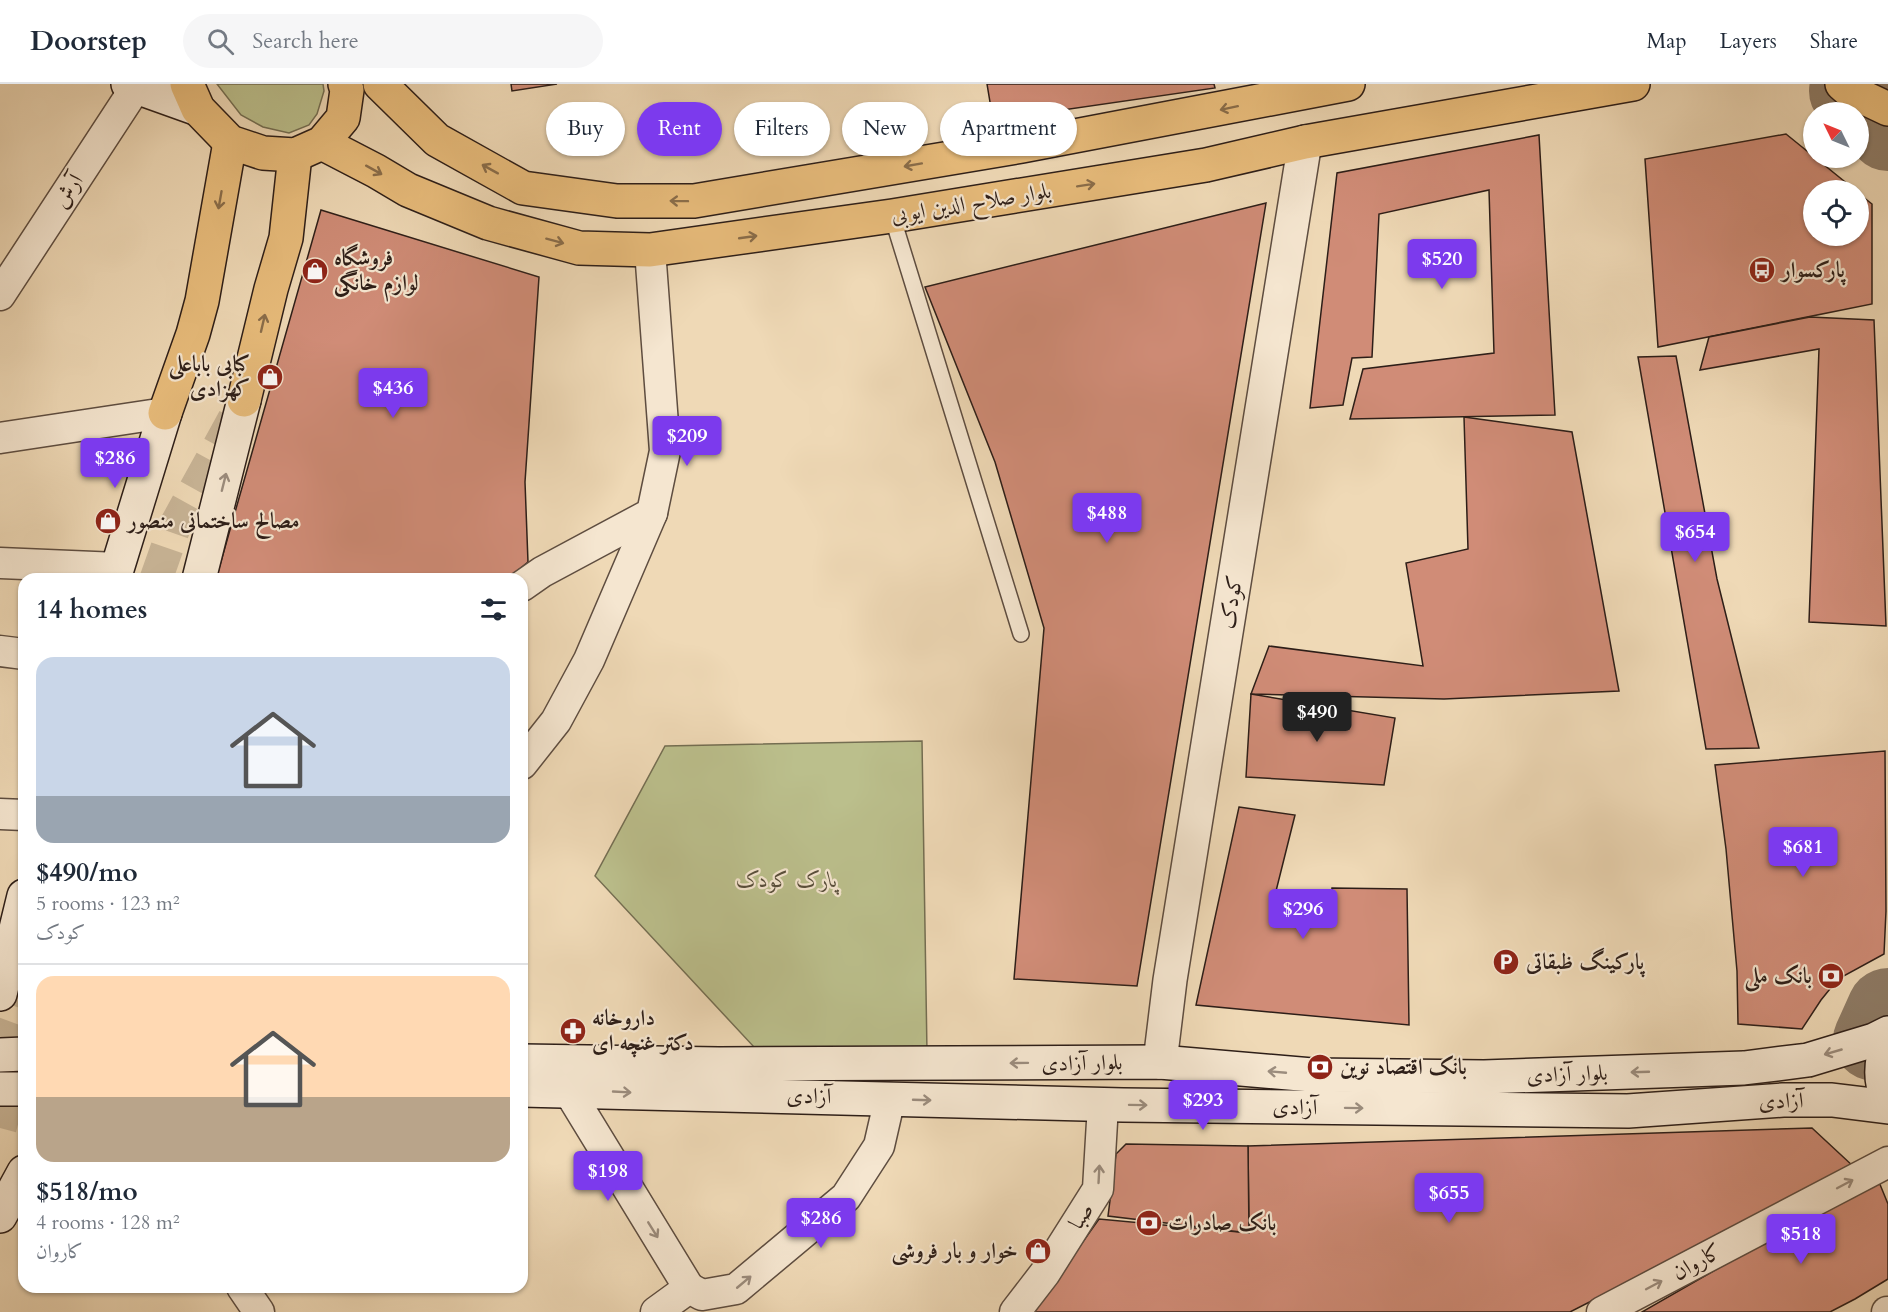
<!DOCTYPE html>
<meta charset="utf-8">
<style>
:root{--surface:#fff;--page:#f6f6f7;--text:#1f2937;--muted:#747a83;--line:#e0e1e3;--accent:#7c3aed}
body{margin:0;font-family:Cardo,Amiri,serif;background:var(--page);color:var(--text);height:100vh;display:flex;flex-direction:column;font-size:22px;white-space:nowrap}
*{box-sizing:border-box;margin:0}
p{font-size:20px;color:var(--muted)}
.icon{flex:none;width:33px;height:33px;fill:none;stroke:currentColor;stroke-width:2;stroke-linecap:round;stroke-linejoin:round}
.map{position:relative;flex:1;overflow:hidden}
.panel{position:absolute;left:18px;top:489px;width:510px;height:720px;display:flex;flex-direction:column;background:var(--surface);border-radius:18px;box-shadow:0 2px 4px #0004}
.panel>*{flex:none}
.hud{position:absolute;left:546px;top:18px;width:570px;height:54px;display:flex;gap:12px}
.needle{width:39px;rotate:313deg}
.buttons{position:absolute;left:1803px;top:18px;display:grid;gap:12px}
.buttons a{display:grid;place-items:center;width:66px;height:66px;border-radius:50%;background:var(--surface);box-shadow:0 2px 4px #0004;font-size:30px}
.price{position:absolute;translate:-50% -51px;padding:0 14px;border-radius:6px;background:var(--accent);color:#fff;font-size:20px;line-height:39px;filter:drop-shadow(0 2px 3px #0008)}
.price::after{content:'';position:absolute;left:50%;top:36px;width:18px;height:14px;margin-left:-9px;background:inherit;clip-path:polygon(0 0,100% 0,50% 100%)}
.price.selected{background:#222;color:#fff}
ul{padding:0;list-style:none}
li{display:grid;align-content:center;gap:12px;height:318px;padding:0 18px}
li+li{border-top:2px solid var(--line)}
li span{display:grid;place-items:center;height:186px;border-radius:18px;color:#555}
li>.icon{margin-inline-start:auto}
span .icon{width:108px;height:108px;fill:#fffc;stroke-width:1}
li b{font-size:26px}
h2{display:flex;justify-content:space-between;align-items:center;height:72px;padding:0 18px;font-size:26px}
.pill{padding:0 21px;border-radius:27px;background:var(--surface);box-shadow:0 2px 4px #0004;font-size:21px;line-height:54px}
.pill.selected{background:var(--accent);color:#fff}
header{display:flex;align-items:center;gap:36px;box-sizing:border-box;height:84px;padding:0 30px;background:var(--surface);border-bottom:2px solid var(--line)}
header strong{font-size:28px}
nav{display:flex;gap:33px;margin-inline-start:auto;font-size:21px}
.search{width:420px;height:54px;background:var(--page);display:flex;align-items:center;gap:15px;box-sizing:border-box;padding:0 21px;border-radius:33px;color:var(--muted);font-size:22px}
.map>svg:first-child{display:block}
</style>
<header>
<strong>Doorstep</strong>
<div class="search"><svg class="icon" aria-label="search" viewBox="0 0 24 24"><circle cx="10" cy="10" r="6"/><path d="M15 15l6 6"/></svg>Search here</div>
<nav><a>Map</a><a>Layers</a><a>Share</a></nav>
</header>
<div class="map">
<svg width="1888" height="1228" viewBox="0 0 1888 1228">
<rect width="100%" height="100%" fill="#efd9b6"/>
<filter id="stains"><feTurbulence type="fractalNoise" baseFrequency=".00333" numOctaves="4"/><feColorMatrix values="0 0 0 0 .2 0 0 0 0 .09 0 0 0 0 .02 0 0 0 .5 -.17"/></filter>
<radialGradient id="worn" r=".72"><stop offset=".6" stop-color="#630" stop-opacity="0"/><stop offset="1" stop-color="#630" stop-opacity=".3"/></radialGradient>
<g fill="#bbbf8c" stroke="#746e52" stroke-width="1.5">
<polygon points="217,0 323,0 324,7 317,30 309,41 289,49 263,43 241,31"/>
<polygon points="922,657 927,969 767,977 595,792 665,662"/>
</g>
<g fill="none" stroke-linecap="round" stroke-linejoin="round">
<g stroke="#8e7c67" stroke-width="82">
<polyline points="1850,7 1888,46"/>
<polyline points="1874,956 1888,925"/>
</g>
</g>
<g fill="#d08c77" stroke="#2d1e18" stroke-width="1.5">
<polygon points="511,0 557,0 512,7"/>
<polygon points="987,0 1214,0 1215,4 993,36"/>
<polygon points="1786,50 1855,106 1814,106 1814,152 1858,152 1858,109 1872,120 1872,220 1658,263 1645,75"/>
<polygon points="1539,51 1555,331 1350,335 1363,285 1494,269 1489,106 1379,130 1372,273 1352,274 1343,321 1310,324 1337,89"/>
<polygon points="1266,119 1137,902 1014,895 1044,544 995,378 925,203"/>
<polygon points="321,126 539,193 525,398 528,478 508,495 216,495"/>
<polygon points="1810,233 1874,236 1886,542 1809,538 1819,265 1700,286 1709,253"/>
<polygon points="1676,272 1717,495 1759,664 1706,665 1638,273"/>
<polygon points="1464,333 1572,348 1619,607 1444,615 1251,610 1269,562 1423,582 1406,479 1468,465"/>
<polygon points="1251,610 1395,634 1384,701 1246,693"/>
<polygon points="1885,667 1886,827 1884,870 1838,895 1821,916 1802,945 1738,940 1737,887 1726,765 1715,681"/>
<polygon points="1239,723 1295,731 1270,831 1328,842 1332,804 1407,805 1409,941 1196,921"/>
<polygon points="1812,1044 1854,1083 1570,1228 1033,1228 1099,1135 1249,1149 1248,1062"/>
<polygon points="1126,1060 1248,1062 1249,1149 1108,1132 1116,1070"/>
<polygon points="1879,1098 1888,1120 1888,1195 1855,1215 1830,1228 1642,1228 1818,1127"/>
</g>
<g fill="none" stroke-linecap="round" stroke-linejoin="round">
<g stroke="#c8b496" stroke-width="33" stroke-dasharray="33 16" stroke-linecap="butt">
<polyline points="156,495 174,444 234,335"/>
<polyline points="0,969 24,904"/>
<polyline points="0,1044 8,1014 24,971"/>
</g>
<defs>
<polyline id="service" points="892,132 1021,550"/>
<g id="minor">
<polyline points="0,211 136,3"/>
<polyline points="0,354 165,329"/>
<polyline points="0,479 118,484"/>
<polyline points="522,502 542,488 652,429 665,367 650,166"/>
<polyline points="0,567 24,570"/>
<polyline points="522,680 556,637 589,576 652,429"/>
<polyline points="0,730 24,731"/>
<polyline points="568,1006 689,1204"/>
<polyline points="242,1203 259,1228"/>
<polyline points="656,1228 689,1204 702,1211 736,1205 846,1113 879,1062 890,1014"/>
<polyline points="1015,1228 1045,1189 1098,1105 1103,1021"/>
<polyline points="1602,1228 1888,1078"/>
<polyline points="1887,1228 1888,1228"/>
</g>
<polyline id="tertiary" points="1160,978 1170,896 1305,58"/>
<g id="secondary">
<polyline points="128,0 198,25"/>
<polyline points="114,495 165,329"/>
<polyline points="199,495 244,316"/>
<polyline points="0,910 24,812"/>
<path d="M 1888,957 C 1881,976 1879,997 1888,1015"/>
<polyline points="0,971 24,970"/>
<polyline points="522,977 719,980 1160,978 1312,991 1484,993 1744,984 1808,976 1874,956 1888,949"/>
<polyline points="0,1005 24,1005"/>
<polyline points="522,1006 1123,1021 1628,1027 1783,1016 1832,1016 1888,1023"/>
<polyline points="0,1132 24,1088"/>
</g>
<g id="primary">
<polyline points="187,0 198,25 230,58 263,69 295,71 322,59 343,34 347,6 345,0"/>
<polyline points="380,0 437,56 523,104 617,117 694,117 1022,62 1348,0"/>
<polyline points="1842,0 1850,7 1888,25"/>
<polyline points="322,59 376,87 408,106 488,139 579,164 650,166 892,132 1206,81 1305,58 1633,0"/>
<polyline points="244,316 271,205 286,154 295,71"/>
<polyline points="165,329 193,250 202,217 230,58"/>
</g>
</defs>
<use href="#service" stroke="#5e4d40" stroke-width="18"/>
<use href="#minor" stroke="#5e4d40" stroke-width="33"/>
<use href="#tertiary" stroke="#5e4d40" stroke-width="36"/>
<use href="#secondary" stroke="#2d1e18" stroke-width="36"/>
<use href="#primary" stroke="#2d1e18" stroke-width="36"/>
<use href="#service" stroke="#f5e6d0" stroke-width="15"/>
<use href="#minor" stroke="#f5e6d0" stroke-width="30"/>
<use href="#tertiary" stroke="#f5e6d0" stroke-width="33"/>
<use href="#secondary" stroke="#f5e6d0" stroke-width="33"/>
<use href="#primary" stroke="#e8bc7b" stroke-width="33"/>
</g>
<defs><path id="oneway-shaft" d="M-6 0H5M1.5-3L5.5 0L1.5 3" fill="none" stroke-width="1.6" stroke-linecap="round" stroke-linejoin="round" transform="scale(1.5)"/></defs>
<g stroke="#8a6d4a">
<use href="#oneway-shaft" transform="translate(1229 24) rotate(168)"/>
<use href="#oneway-shaft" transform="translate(913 81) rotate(170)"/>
<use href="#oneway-shaft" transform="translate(490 85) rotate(-151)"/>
<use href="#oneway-shaft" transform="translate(374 86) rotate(29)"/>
<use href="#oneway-shaft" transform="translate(1086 101) rotate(-9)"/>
<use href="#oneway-shaft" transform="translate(220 116) rotate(100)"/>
<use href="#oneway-shaft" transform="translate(679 117) rotate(-179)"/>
<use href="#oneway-shaft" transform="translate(748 153) rotate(-8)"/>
<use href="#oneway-shaft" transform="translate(555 157) rotate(15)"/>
<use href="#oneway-shaft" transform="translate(263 239) rotate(-77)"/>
</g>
<g stroke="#9b8c7d">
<use href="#oneway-shaft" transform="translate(224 398) rotate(-76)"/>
<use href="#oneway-shaft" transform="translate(1833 968) rotate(164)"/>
<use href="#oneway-shaft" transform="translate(1019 979) rotate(179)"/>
<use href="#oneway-shaft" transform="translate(1277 988) rotate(-175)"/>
<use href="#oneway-shaft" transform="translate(1640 988) rotate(178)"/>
<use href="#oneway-shaft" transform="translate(622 1008) rotate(3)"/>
<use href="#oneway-shaft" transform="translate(922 1016) rotate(2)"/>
<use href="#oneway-shaft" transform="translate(1138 1021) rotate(1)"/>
<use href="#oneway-shaft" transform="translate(1354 1024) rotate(1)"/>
<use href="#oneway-shaft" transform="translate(1099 1090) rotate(-87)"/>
<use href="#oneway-shaft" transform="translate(1845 1100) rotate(-28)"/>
<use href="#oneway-shaft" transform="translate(653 1146) rotate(58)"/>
<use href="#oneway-shaft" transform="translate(744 1198) rotate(-40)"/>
<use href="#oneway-shaft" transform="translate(1654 1201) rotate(-28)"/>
</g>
<defs>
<symbol id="bus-disc" viewBox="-11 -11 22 22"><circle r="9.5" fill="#8f2418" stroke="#f5e6d0"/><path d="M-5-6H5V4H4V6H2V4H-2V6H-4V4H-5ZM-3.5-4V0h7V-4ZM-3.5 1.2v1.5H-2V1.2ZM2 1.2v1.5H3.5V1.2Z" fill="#fff"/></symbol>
<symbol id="shop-disc" viewBox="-11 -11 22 22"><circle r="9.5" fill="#8f2418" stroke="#f5e6d0"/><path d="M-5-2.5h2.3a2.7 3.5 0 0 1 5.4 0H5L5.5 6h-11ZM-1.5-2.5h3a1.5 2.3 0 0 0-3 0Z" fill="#fff"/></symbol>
<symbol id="parking-disc" viewBox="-11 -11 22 22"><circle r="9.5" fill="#8f2418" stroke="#f5e6d0"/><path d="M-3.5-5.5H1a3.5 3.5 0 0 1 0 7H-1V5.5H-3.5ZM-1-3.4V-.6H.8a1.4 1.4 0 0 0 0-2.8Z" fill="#fff"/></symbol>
<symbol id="bank-disc" viewBox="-11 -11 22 22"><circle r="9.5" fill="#8f2418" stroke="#f5e6d0"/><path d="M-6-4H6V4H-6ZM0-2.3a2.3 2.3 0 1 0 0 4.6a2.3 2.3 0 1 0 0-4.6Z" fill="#fff"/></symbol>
<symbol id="pharmacy-disc" viewBox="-11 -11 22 22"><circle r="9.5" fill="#8f2418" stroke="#f5e6d0"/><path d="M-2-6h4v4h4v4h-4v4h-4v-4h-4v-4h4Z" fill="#fff"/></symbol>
</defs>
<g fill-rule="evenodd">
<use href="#bus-disc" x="1747" y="171" width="30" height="30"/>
<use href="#shop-disc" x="300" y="172" width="30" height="30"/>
<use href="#shop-disc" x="255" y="278" width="30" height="30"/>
<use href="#shop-disc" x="93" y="422" width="30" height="30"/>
<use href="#parking-disc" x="1491" y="863" width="30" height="30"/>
<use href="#bank-disc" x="1816" y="877" width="30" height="30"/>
<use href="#pharmacy-disc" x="558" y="932" width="30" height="30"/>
<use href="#bank-disc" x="1305" y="968" width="30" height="30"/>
<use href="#bank-disc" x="1134" y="1124" width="30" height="30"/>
<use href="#shop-disc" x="1023" y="1152" width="30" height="30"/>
</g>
<g text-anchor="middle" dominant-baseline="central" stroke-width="4.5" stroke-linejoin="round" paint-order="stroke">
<g font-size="22" fill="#2d1e18" stroke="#f5e6d0">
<text transform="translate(68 107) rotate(-57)">آرش</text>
<text transform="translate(971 119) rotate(-9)">بلوار صلاح الدین ایوبی</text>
<text transform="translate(1231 518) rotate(-81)">کودک</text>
<text transform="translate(1082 979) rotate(-1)">بلوار آزادی</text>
<text transform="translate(1567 990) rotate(-2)">بلوار آزادی</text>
<text transform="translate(809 1012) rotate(1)">آزادی</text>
<text transform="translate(1781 1017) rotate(-2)">آزادی</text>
<text transform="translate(1295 1023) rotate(1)">آزادی</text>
<text transform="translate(1081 1132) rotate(-58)">صبا</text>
<text transform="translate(1697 1178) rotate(-28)">کاروان</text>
</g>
<g font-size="22" font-weight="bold" fill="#2d1e18" stroke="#f5e6d0" text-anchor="start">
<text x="334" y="174">فروشگاه<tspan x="334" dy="25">لوازم خانگی</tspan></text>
<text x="1782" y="186">پارکسوار</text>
<text x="250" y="280" text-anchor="end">کبابی باباعلی<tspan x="250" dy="25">کهزادی</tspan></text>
<text x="128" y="437">مصالح ساختمانی منصور</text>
<text x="1526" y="878">پارکینگ ظبقاتی</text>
<text x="1812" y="892" text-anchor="end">بانک ملی</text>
<text x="592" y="934">داروخانه<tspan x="592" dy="25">دکتر غنچه ای</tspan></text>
<text x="1340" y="983">بانک اقتصاد نوین</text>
<text x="1168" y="1139">بانک صادرات</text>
<text x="1018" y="1167" text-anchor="end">خوار و بار فروشی</text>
</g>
<g font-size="22" font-style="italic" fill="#584e3b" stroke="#f5e6d0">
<text x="787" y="796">پارک کودک</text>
</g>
</g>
<rect width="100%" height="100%" filter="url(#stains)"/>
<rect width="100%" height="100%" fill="url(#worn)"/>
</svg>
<div class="buttons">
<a><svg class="needle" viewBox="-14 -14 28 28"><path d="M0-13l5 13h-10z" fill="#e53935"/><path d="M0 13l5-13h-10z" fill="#747a83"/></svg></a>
<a><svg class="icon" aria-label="locate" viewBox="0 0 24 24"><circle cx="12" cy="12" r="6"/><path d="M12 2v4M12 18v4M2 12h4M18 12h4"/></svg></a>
</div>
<b class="price" style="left:1442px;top:206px">$520</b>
<b class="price" style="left:393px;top:335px">$436</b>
<b class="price" style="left:687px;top:383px">$209</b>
<b class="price" style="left:115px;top:405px">$286</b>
<b class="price" style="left:1107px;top:460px">$488</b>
<b class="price" style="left:1695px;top:479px">$654</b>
<b class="price selected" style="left:1317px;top:659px">$490</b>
<b class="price" style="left:1803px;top:794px">$681</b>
<b class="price" style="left:1303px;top:856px">$296</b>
<b class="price" style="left:1203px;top:1047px">$293</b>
<b class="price" style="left:608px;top:1118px">$198</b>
<b class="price" style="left:1449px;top:1140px">$655</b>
<b class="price" style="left:821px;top:1165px">$286</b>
<b class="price" style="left:1801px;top:1181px">$518</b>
<div class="hud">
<a class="pill">Buy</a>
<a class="pill selected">Rent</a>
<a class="pill">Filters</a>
<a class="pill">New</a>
<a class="pill">Apartment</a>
</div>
<section class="panel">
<h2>14 homes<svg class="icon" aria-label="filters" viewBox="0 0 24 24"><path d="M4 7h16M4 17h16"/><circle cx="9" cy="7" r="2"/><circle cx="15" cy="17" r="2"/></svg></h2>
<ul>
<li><span style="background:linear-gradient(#c9d6e8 75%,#9aa5b1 0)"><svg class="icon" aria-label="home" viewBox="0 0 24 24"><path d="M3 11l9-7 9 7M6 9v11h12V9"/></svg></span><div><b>$490/mo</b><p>5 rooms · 123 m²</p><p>کودک</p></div></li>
<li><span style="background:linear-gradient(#ffd9b3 65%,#b9a48a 0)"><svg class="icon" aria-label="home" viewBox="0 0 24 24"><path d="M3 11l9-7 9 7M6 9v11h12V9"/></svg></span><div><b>$518/mo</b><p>4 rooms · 128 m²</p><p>کاروان</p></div></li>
</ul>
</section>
</div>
